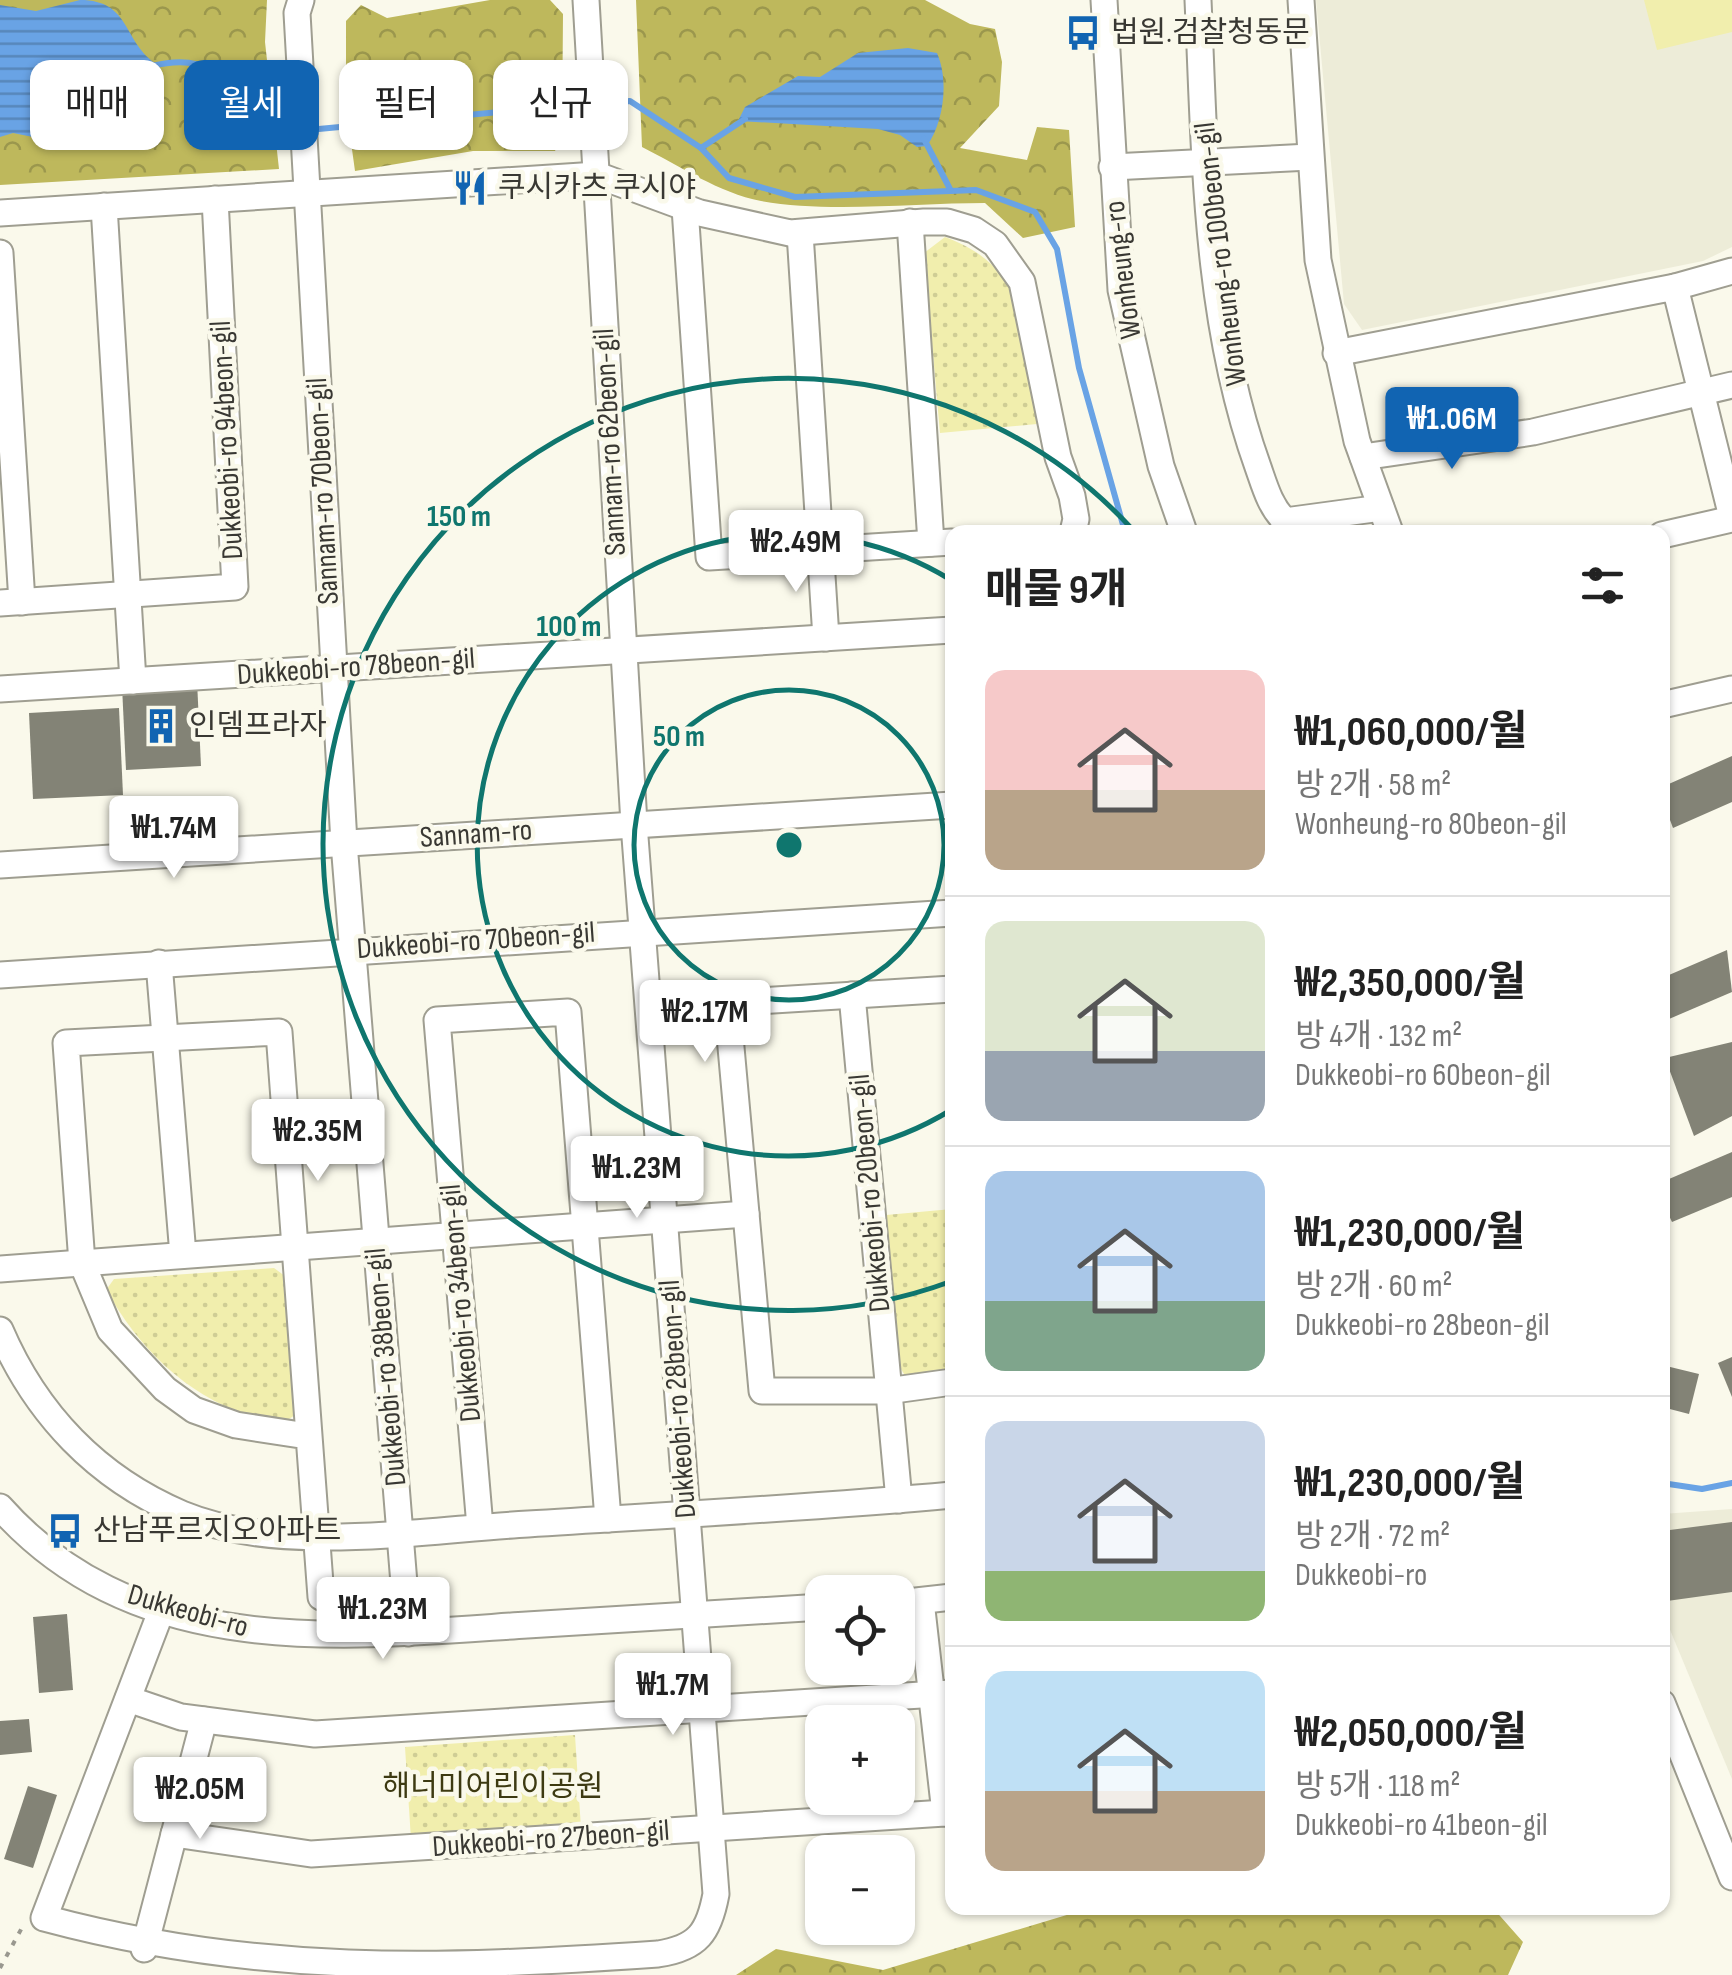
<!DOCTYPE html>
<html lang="ko">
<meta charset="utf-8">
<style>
:root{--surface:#fff;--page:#f6f6f6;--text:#222;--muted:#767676;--line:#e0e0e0;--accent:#1164b2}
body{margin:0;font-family:"Sofia Sans Condensed","Noto Sans KR",sans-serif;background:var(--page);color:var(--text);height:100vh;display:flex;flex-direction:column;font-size:38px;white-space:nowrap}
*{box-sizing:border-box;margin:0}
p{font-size:32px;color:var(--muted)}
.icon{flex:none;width:55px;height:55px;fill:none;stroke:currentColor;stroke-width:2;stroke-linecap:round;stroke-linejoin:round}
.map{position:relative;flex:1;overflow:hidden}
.side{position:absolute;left:945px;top:525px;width:725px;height:1390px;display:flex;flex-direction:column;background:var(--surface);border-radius:20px;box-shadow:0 2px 8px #0004}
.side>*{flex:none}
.top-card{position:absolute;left:30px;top:60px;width:765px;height:90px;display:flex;gap:20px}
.fabs{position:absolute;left:805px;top:1575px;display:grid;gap:20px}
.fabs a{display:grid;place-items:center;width:110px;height:110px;border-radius:20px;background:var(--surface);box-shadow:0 2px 8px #0004;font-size:50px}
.price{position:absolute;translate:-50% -85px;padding:0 22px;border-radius:10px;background:#fff;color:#222;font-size:32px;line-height:65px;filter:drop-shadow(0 2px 5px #0008)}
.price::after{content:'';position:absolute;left:50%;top:60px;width:30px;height:22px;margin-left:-15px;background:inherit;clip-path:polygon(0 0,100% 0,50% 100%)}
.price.selected{background:var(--accent);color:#fff}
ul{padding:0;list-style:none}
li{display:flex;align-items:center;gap:30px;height:250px;padding:0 40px}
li+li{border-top:2px solid var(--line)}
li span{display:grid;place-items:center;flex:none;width:280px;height:200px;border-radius:20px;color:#555}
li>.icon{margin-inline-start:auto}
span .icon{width:120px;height:120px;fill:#fffc;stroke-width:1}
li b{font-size:42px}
h2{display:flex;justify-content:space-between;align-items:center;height:120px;padding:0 40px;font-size:42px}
.pill{padding:0 35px;border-radius:20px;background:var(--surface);box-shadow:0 2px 8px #0004;font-size:35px;line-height:90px}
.pill.selected{background:var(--accent);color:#fff}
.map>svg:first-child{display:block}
</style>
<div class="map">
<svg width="1732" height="1975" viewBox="0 0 1732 1975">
<defs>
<pattern id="grass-dots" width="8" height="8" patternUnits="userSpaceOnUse" patternTransform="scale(2.5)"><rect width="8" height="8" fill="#f1eead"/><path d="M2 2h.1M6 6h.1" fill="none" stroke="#cfcd95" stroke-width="1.8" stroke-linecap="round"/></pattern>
<pattern id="forest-crowns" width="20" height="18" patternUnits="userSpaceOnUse" patternTransform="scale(2.5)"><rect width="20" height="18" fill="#beb85c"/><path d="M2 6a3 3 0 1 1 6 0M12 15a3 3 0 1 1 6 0" fill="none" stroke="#9b974d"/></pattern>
<pattern id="water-rules" width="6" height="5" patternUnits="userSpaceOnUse" patternTransform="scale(2.5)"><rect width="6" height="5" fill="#69a3e5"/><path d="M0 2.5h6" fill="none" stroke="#5786ba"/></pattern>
</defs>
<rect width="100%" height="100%" fill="#faf9eb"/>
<g fill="#edecd8">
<polygon points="1316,0 1732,0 1732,247 1703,261 1362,330 1344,304"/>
<polygon points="1732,1509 1732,1779 1663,1613 1662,1514"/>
</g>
<g fill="url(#grass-dots)">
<path d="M 945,237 C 1033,269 1029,341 1037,424 L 940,433 L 924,253 Z"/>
<polygon points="952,1209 952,1378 911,1385 894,1358 886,1215"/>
<path d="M 274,1268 L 289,1279 L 297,1413 C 281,1428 267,1423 248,1416 C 183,1392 140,1349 106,1290 L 114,1279 Z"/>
<polygon points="575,1735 581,1828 411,1839 405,1747"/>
</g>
<g fill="url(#forest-crowns)">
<polygon points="0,0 267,0 265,42 279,169 0,185"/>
<polygon points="490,0 550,0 563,14 562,136 555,151 473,151 355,171 346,106 346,21 361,5 387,18"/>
<path d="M 636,0 L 925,0 L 970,24 L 995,29 L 1002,62 L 999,106 L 960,148 L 1027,160 L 1037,127 L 1069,130 L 1075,227 L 1023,238 L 985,203 C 918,203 825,213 761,201 C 719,193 680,166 642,147 Z"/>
<polygon points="1090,1908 1493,1908 1523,1942 1508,1975 736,1975 776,1949 883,1970"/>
</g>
<polygon fill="#f1eead" points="1644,0 1732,0 1732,32 1657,50"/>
<g fill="url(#water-rules)">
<path d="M 80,0 C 132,0 122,43 158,65 L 156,105 L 127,127 L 100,120 L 43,139 L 13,133 L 0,137 L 0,5 L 36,11 Z"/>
<path d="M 908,48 L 937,53 C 949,80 944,122 927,146 L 917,147 L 900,135 L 878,129 L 738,121 L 745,107 L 798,76 L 820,77 L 858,53 Z"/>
</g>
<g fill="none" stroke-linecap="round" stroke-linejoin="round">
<g stroke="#69a3e5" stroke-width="6">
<path d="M 152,66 C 219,49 228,89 263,133 L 295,131"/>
<polyline points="596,104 630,101 701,148 729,178 795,197 976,190 1035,212 1057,249 1079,368 1125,532"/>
<polyline points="308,130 584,104"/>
<polyline points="924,139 950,189"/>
<polyline points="701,148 745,119"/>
<polyline points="1662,1483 1702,1489 1732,1483"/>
</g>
</g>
<g fill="#838376">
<polygon points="197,681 201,766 126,770 122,686"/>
<polygon points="119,708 123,795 33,799 29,713"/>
<polygon points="1732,756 1732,802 1673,828 1667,812 1662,814 1662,787"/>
<polygon points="1727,950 1732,992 1669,1019 1662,1010 1662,978"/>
<polygon points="1732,1042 1732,1116 1694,1136 1665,1058"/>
<polygon points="1732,1152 1732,1197 1672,1222 1662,1201 1662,1182"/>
<polygon points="1732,1357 1732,1397 1718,1363"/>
<polygon points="1662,1365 1699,1374 1689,1414 1662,1407"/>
<polygon points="1732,1522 1732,1592 1667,1601 1662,1531"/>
<polygon points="67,1614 73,1690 39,1693 33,1617"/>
<polygon points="29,1719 32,1752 0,1755 0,1721"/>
<polygon points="28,1786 57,1795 33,1868 4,1859"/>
</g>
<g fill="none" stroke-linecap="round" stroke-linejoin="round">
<defs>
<g id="street">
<polyline points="301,0 297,13 344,843 408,1633"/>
<polyline points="1104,0 1121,290 1161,466 1184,532"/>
<path d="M 1198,0 C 1205,155 1205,320 1258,467 C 1265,487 1270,506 1285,521 L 1381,508"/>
<polyline points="1301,0 1318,260 1357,441 1390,532"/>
<polyline points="1112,167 1310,157"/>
<polyline points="104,206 133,681"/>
<polyline points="685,208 709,557 952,542"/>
<polyline points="0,213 597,175 700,213 790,233 924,222 947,222 974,230 995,244 1022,282 1058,457 1072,496 1076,519 1073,532"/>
<polyline points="910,222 931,543"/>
<polyline points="800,233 826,638"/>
<polyline points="0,253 22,602"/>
<polyline points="1675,287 1732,271"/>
<polyline points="1336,353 1675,287 1732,517"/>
<polyline points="1363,457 1533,432 1732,385"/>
<polyline points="1662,535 1732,519"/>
<polyline points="0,603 235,587 215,199"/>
<polyline points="0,689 952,630"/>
<polyline points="1662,705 1732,689"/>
<polyline points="0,865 952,805"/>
<polyline points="159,963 183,1255"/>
<polyline points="0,975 952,913"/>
<polyline points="952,989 727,1003 762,1391 887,1391 952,1382"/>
<polyline points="852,995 899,1500"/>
<polyline points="0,1269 746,1214"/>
<path d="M 0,1330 C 36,1414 97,1478 182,1514 C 281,1555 422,1530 528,1524 C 670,1515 811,1508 952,1495"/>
<polyline points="307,1436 236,1425 194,1410 165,1389 110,1330 82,1263 66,1043 279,1032 321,1597"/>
<path d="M 0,1507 C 138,1662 342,1637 527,1625 C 625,1619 724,1613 822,1607"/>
<polyline points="480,1527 437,1020 568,1012 608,1519"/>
<polyline points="921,1601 945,1813 952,1812"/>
<polyline points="898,1603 952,1597"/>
<path d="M 162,1609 L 44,1918 C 256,1975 439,1969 658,1954 C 698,1948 709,1932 716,1894 L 634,824 L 586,0"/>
<polyline points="128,1699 181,1717 315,1734 952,1693"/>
<polyline points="1662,1703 1732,1877"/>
<polyline points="174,1834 311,1854 945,1813"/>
<polyline points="144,1949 204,1720"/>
</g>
</defs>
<use href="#street" stroke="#9f9e91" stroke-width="29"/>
<polyline stroke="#99988f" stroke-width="4" stroke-dasharray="5 8" stroke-linecap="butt" points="0,1968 24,1924"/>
<use href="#street" stroke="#fff" stroke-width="25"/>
</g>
<g fill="none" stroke="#0f766e" stroke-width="5">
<circle cx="789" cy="845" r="155"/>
<path d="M951 1110A311 311 0 1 1 951 580"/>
<path d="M952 1281A466 466 0 1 1 1133 530"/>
</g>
<defs>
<symbol id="bus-bare" viewBox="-9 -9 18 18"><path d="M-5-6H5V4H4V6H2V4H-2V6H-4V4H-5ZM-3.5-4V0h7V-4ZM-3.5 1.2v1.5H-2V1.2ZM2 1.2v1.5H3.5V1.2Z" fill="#1164b2" stroke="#faf9eb" stroke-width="2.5" paint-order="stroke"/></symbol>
<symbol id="restaurant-bare" viewBox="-9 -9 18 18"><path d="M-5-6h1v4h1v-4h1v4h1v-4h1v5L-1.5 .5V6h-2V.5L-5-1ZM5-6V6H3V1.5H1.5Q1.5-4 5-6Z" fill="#1164b2" stroke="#faf9eb" stroke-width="2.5" paint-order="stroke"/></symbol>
<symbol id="building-bare" viewBox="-9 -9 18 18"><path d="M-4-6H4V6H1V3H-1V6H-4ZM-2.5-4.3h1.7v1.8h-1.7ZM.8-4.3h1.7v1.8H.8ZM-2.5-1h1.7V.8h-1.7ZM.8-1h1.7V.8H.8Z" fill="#1164b2" stroke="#faf9eb" stroke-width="2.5" paint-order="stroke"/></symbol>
</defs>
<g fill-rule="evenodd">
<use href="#bus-bare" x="1058" y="8" width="50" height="50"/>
<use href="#restaurant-bare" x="445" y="163" width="50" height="50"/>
<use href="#building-bare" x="136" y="701" width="50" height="50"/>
<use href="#bus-bare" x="40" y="1506" width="50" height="50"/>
</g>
<g text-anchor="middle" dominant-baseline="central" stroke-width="9" stroke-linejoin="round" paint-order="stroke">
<g font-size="30" fill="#393833" stroke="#faf9eb" text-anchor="start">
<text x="1111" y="33">법원.검찰청동문</text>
<text x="498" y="188">쿠시카츠 쿠시야</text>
<text x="189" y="726">인뎀프라자</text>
<text x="93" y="1531">산남푸르지오아파트</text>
</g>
<g font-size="30" fill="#393833" stroke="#faf9eb">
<text transform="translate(1221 254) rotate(-97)">Wonheung-ro 100beon-gil</text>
<text transform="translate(1123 270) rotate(-97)">Wonheung-ro</text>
<text transform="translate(227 440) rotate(-93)">Dukkeobi-ro 94beon-gil</text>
<text transform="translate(610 442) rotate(-93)">Sannam-ro 62beon-gil</text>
<text transform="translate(323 491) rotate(-93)">Sannam-ro 70beon-gil</text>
<text transform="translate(356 667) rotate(-4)">Dukkeobi-ro 78beon-gil</text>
<text transform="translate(476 834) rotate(-4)">Sannam-ro</text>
<text transform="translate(476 941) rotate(-4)">Dukkeobi-ro 70beon-gil</text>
<text transform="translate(870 1193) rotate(-95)">Dukkeobi-ro 20beon-gil</text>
<text transform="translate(461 1303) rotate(-95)">Dukkeobi-ro 34beon-gil</text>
<text transform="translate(386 1367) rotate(-95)">Dukkeobi-ro 38beon-gil</text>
<text transform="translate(678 1399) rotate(-94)">Dukkeobi-ro 28beon-gil</text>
<text transform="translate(188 1611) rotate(16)">Dukkeobi-ro</text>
<text transform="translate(551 1839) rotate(-4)">Dukkeobi-ro 27beon-gil</text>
</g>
<g font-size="30" fill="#3d3a12" stroke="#faf9eb">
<text x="493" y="1787">해너미어린이공원</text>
</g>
</g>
<circle cx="789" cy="845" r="15" fill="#0f766e" stroke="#faf9eb" stroke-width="5"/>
<g font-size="30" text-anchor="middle" font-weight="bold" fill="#0f766e" stroke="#faf9eb" stroke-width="9" stroke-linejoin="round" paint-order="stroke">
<text x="459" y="526">150 m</text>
<text x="569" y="636">100 m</text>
<text x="679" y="746">50 m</text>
</g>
</svg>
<div class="fabs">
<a><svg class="icon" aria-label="locate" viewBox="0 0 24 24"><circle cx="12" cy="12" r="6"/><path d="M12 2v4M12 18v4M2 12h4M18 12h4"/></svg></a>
<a>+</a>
<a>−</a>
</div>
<b class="price selected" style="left:1452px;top:472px">₩1.06M</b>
<b class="price" style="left:796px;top:595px">₩2.49M</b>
<b class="price" style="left:174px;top:881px">₩1.74M</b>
<b class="price" style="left:705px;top:1065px">₩2.17M</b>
<b class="price" style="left:318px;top:1184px">₩2.35M</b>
<b class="price" style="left:637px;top:1221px">₩1.23M</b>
<b class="price" style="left:383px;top:1662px">₩1.23M</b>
<b class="price" style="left:673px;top:1738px">₩1.7M</b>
<b class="price" style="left:200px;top:1842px">₩2.05M</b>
<div class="top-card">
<a class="pill">매매</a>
<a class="pill selected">월세</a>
<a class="pill">필터</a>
<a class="pill">신규</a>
</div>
<section class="side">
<h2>매물 9개<svg class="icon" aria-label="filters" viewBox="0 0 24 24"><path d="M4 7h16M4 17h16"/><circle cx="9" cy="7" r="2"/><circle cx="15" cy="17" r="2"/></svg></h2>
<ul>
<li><span style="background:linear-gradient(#f6c9c9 60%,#b9a48a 0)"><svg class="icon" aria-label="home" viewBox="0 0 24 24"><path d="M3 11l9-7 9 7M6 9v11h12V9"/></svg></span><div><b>₩1,060,000/월</b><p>방 2개 · 58 m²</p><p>Wonheung-ro 80beon-gil</p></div></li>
<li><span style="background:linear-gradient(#dfe7d0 65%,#9aa5b1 0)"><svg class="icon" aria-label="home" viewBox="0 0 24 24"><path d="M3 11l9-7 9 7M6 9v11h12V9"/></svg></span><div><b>₩2,350,000/월</b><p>방 4개 · 132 m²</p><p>Dukkeobi-ro 60beon-gil</p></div></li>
<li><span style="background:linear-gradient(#a9c7e8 65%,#7fa58c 0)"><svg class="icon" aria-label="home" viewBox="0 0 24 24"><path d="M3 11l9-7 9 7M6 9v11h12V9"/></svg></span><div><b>₩1,230,000/월</b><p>방 2개 · 60 m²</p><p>Dukkeobi-ro 28beon-gil</p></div></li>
<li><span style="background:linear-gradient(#c9d6e8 75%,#8fb573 0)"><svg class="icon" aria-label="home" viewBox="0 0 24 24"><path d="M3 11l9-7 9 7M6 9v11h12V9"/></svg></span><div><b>₩1,230,000/월</b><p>방 2개 · 72 m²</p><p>Dukkeobi-ro</p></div></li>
<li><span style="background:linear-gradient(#bfe0f5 60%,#b9a48a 0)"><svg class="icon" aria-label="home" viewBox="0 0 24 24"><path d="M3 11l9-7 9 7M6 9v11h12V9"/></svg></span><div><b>₩2,050,000/월</b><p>방 5개 · 118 m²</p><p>Dukkeobi-ro 41beon-gil</p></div></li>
</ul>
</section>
</div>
